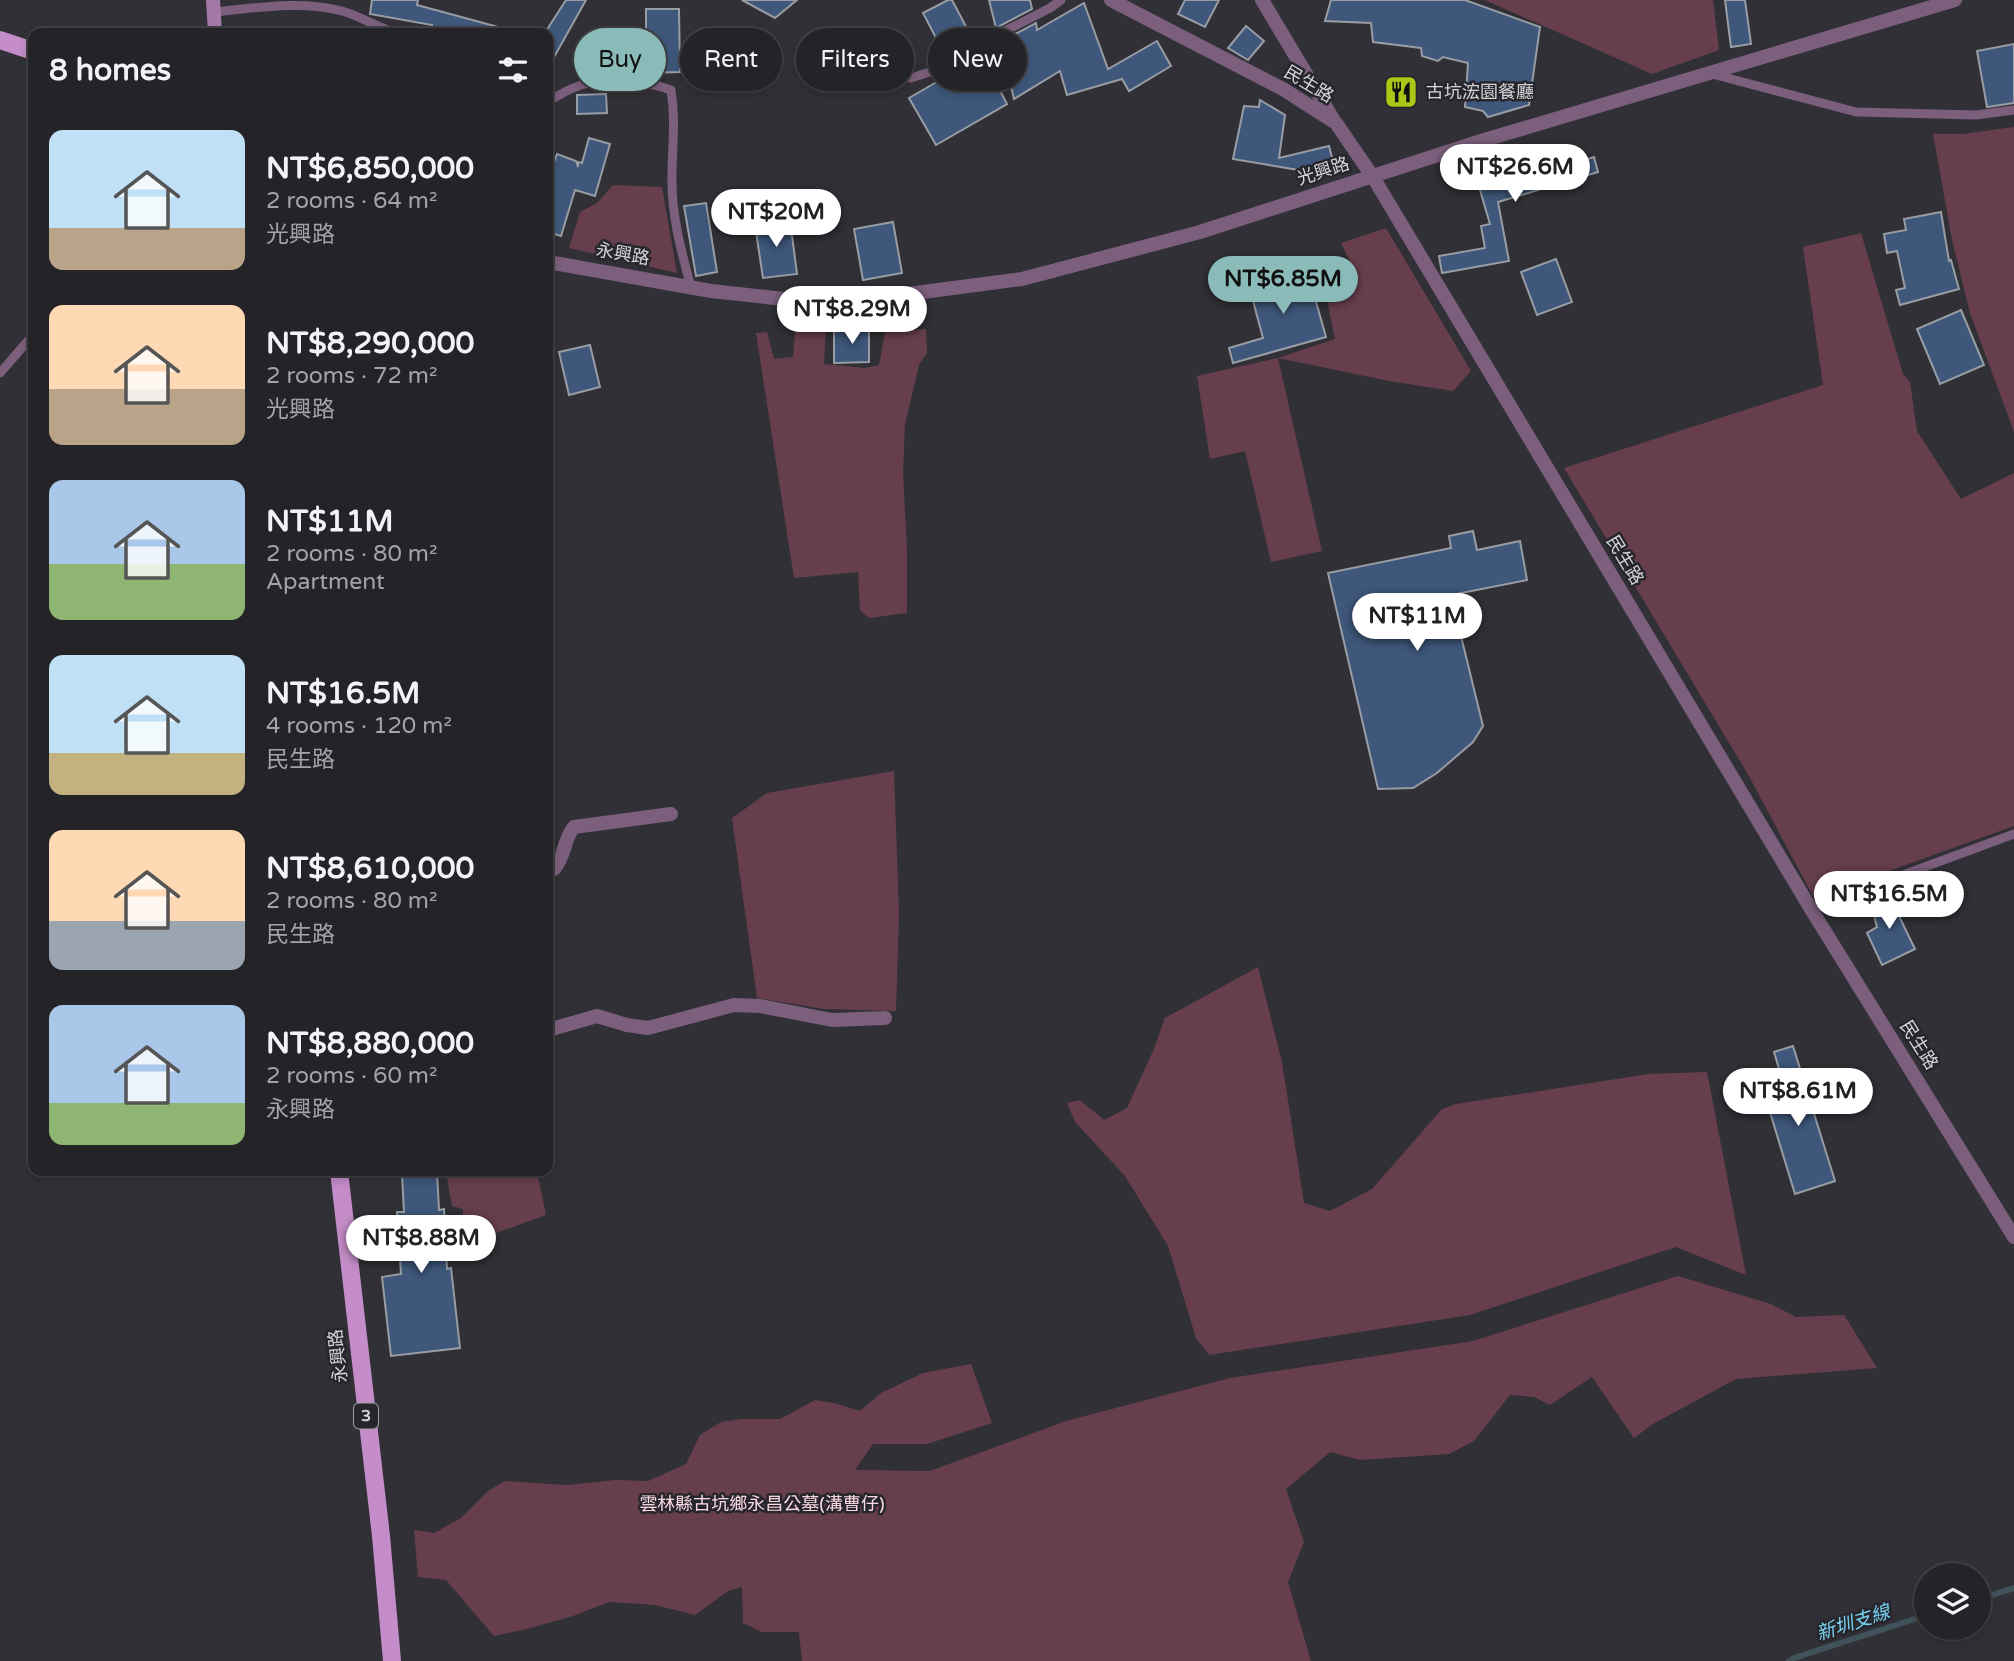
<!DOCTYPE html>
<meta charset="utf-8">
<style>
:root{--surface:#242428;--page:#303034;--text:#f1f3f6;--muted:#a3a4a8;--line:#414145;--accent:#8bbbb9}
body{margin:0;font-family:"Varela Round","Noto Sans TC",sans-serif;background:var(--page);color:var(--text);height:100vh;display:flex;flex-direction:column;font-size:26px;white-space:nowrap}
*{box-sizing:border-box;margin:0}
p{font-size:23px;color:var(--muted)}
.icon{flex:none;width:38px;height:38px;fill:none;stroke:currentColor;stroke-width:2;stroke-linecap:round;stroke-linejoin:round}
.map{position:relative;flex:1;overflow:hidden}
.side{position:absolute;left:28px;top:28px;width:525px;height:1148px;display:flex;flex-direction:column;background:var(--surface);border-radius:14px;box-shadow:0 4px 10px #0003,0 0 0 2px var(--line)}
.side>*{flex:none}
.top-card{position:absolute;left:574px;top:28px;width:665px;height:63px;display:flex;gap:14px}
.fabs{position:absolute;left:1914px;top:1563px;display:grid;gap:14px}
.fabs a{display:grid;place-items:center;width:77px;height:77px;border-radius:50%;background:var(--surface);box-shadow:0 4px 10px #0003,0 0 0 2px var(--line);font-size:35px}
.price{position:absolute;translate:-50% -60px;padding:0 16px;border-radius:24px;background:#fff;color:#222;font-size:23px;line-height:46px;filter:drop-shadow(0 2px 4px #0008)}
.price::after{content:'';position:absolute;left:50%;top:42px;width:21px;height:16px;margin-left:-10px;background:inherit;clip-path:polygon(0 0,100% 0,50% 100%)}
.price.selected{background:var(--accent);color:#111}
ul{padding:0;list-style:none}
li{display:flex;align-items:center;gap:21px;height:175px;padding:0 21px}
li span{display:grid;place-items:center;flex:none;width:196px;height:140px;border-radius:14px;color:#555}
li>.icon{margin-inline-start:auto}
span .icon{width:84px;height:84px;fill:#fffc;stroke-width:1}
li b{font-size:30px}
h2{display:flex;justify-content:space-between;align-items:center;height:84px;padding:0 21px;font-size:30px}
.chip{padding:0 24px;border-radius:32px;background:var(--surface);box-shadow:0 4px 10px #0003,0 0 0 2px var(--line);font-size:24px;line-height:63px}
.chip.selected{background:var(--accent);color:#111}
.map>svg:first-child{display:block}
</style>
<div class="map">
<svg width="2014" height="1661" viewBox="0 0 2014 1661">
<rect width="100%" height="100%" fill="#303036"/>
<g fill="#673f4c">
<polygon points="1485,0 1713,0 1719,50 1652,74"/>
<polygon points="2014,127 2014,432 1970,313 1952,240 1933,134 1962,134"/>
<polygon points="613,185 662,187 677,273 569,248 580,212 597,203"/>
<polygon points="1386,228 1471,371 1453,391 1389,381 1278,358 1322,551 1271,562 1245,451 1210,459 1197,376 1278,358 1335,339 1322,276 1351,263 1341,243"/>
<polygon points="1861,233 1903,374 1910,382 1917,431 1961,499 2014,473 2014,826 1814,898 1749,776 1564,468 1823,385 1803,247"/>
<polygon points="826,329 824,364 865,368 879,365 885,332 926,329 927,353 919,365 905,424 903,472 907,550 907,613 869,618 860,610 858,572 794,578 756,333 767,332 774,359 793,357 795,332"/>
<polygon points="894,771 899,913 896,1011 824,1009 757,998 732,818 767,793"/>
<polygon points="1258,967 1282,1062 1304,1203 1330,1211 1372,1189 1442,1109 1456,1104 1648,1074 1707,1072 1746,1275 1676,1247 1470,1315 1209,1355 1196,1338 1168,1246 1125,1176 1075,1122 1067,1103 1080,1100 1104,1120 1127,1108 1153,1051 1165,1018"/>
<polygon points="446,1171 537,1171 546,1215 496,1233 463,1243 463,1209 452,1206"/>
<polygon points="1678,1276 1771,1304 1796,1317 1844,1315 1877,1368 1736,1379 1653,1424 1634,1438 1592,1377 1550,1405 1534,1397 1510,1395 1474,1441 1449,1454 1360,1460 1330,1452 1286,1489 1304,1542 1288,1582 1311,1661 802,1661 799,1632 762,1632 743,1623 742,1587 728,1591 695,1615 655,1605 609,1602 573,1616 527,1629 494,1636 446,1580 418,1577 414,1530 434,1533 461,1518 488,1491 505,1481 567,1485 615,1480 648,1481 686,1464 700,1435 721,1422 741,1419 780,1419 815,1400 834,1403 860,1411 881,1393 923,1373 971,1364 992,1423 927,1444 873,1444 855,1470 930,1471 1066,1421 1230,1378 1473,1341"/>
</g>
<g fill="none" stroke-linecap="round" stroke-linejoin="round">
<g stroke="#40535b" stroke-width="6">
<polyline points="1979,1599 2014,1588"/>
<polyline points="1789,1661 1794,1658 1927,1615"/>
</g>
</g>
<g fill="#3e577a" stroke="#989da4" stroke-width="2">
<polygon points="372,0 418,0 417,5 502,28 502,33 430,33 432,25 370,14"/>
<polygon points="566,0 586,0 548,68 548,28"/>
<polygon points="742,0 797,0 775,18"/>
<polygon points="948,0 952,0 973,40 947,59 923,13"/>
<polygon points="989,0 1030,0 1032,9 996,28"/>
<polygon points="1185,0 1219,0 1205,27 1178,14"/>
<polygon points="1331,0 1465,0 1540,27 1529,105 1488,117 1483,111 1465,107 1468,63 1443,57 1438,61 1422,56 1421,48 1373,42 1371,23 1325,21"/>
<polygon points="1725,0 1745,0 1751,44 1731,47"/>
<polygon points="1084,3 1108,69 1157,41 1171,66 1129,91 1122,79 1067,95 1060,71 1014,99 1000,42 1036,23 1037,30"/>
<polygon points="646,9 679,9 680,72 646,73"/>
<polygon points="1246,26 1264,41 1248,60 1228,48"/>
<polygon points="829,41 836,70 806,78 799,49"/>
<polygon points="2014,44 2014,103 1987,107 1977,51"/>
<polygon points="980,52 1007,104 936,145 909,98 954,72"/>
<polygon points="606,94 607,113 577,114 577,95"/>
<polygon points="1260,100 1285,115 1279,158 1329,146 1335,169 1300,177 1298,170 1233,159 1244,106 1259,107"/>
<polygon points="589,138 610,144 595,196 575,190 561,236 548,232 548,180 557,154 576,161 578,167 578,162 582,163"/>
<polygon points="1577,150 1581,161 1594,157 1598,172 1498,202 1509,261 1442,273 1439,256 1485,248 1481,226 1490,224 1477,180"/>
<polygon points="706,203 717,272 696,276 684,206"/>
<polygon points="1941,212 1949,261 1951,260 1959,289 1900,305 1896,290 1905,288 1897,251 1887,253 1884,234 1906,230 1904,219"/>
<polygon points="790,220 797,274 763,278 755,225"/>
<polygon points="893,222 902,273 863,280 854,229"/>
<polygon points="1556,259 1572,302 1537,315 1521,272"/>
<polygon points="1307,270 1326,337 1233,363 1229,348 1263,338 1249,286"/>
<polygon points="1961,310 1984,365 1940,384 1917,329"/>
<polygon points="869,330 869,362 834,363 834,331"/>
<polygon points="590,345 600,387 569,395 559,352"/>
<polygon points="1473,531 1477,550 1520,541 1527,580 1451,595 1483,726 1473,742 1437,773 1413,788 1378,789 1328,573 1451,548 1449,536"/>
<polygon points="1898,896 1903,913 1898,914 1915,949 1882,965 1867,933 1877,927 1871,904"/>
<polygon points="1793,1046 1835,1181 1795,1194 1765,1096 1785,1089 1774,1052"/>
<polygon points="437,1172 439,1210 444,1209 447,1269 451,1268 460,1348 391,1356 382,1277 401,1274 397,1212 404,1212 402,1174"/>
</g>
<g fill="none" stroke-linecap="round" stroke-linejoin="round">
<g stroke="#7b5f7c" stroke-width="9">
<path d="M 213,12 C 256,8 300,0 342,11 C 361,16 377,28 397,33"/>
<polyline points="845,64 879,55 911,78 952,65 976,46 1050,8 1061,0"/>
<polyline points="1712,74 1856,112 1976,115 2014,110"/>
<path d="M 548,101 C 556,97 564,92 573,88 C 600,76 643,80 671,90 C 676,120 672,145 672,176 C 671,213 681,251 691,287"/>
<polyline points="0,373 33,335"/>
<polyline points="1811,909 2014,834"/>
</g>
<g stroke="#7b5f7c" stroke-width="14">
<polyline points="1111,0 1283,89 1336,123 1373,177 1811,909 2014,1237"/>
<polyline points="1262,0 1333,119"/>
<polyline points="548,262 711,291 784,299 861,298 900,295 1022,279 1200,232 1481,141 1955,0"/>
<path d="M 548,871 L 554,869 C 567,853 562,842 574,827 L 671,814"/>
<polyline points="548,1030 597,1016 627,1025 648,1028 734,1005 760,1006 832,1020 885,1018"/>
</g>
<polyline stroke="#a478a7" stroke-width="14" points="213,0 215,33"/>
<g stroke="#c48cc8" stroke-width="18">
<polyline points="0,40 33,51"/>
<polyline points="339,1171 381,1536 392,1661"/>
</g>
</g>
<defs>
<symbol id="restaurant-square" viewBox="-11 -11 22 22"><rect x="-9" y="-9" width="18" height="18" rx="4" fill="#abc614" stroke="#26262c"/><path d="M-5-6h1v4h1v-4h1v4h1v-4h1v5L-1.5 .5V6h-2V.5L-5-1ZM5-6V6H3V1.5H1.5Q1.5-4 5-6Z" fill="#111"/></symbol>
</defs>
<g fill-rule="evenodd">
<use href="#restaurant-square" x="1382" y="73" width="38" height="38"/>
</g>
<g text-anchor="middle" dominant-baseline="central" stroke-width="5" stroke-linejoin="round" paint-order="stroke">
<rect fill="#26262c" stroke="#a0a0a4" stroke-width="2" x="354" y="1403.5" width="24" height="25" rx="5"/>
<g font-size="16" font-weight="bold" fill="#d4d4d8">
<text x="366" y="1416">3</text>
</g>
<g font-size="18" fill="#d4d4d8" stroke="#26262c">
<text transform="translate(1309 84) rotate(31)">民生路</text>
<text transform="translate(1323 171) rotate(-18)">光興路</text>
<text transform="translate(623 254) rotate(10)">永興路</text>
<text transform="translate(1625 560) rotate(59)">民生路</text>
<text transform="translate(1919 1045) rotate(58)">民生路</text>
<text transform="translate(338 1356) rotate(-96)">永興路</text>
</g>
<g font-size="18" fill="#d4d4d8" stroke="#26262c" text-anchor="start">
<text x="1426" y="92">古坑浤園餐廳</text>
</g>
<g font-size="18" fill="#f9d8e2" stroke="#26262c">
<text x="762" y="1504">雲林縣古坑鄉永昌公墓(溝曹仔)</text>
</g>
<g font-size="19" font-style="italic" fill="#77d0ee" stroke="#26262c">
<text transform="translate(1853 1623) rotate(-18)">新圳支線</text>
</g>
</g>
</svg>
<div class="fabs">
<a><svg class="icon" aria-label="layers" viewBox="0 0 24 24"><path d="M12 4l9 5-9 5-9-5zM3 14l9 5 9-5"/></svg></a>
</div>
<b class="price" style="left:1515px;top:204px">NT$26.6M</b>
<b class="price" style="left:776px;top:249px">NT$20M</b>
<b class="price selected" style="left:1283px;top:316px">NT$6.85M</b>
<b class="price" style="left:852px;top:346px">NT$8.29M</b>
<b class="price" style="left:1417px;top:653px">NT$11M</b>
<b class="price" style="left:1889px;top:931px">NT$16.5M</b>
<b class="price" style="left:1798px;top:1128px">NT$8.61M</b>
<b class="price" style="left:421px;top:1275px">NT$8.88M</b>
<div class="top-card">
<a class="chip selected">Buy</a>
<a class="chip">Rent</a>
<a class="chip">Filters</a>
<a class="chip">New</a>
</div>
<section class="side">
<h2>8 homes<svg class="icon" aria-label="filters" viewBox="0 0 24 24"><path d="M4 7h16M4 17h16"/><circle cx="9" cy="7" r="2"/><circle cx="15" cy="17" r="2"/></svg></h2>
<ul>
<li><span style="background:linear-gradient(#bfe0f5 70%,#b9a48a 0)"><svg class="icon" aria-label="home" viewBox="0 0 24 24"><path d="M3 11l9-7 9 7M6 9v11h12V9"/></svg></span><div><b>NT$6,850,000</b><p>2 rooms · 64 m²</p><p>光興路</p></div></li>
<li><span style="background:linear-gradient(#ffd9b3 60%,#b9a48a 0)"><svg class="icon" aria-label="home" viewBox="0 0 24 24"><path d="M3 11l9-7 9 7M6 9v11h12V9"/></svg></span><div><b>NT$8,290,000</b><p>2 rooms · 72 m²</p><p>光興路</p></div></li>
<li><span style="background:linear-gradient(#a9c7e8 60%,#8fb573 0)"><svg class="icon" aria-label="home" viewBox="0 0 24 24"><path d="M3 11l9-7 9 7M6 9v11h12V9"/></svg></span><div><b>NT$11M</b><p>2 rooms · 80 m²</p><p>Apartment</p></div></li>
<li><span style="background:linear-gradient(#bfe0f5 70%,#c2b280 0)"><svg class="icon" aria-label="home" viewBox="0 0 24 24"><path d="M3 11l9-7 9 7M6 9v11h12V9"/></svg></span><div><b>NT$16.5M</b><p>4 rooms · 120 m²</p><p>民生路</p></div></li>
<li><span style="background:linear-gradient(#ffd9b3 65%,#9aa5b1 0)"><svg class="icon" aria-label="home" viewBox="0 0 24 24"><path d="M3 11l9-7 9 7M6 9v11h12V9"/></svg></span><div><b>NT$8,610,000</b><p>2 rooms · 80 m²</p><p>民生路</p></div></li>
<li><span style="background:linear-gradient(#a9c7e8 70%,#8fb573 0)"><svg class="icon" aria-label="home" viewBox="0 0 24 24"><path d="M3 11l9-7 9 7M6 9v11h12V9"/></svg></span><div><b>NT$8,880,000</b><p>2 rooms · 60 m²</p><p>永興路</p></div></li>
</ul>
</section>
</div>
